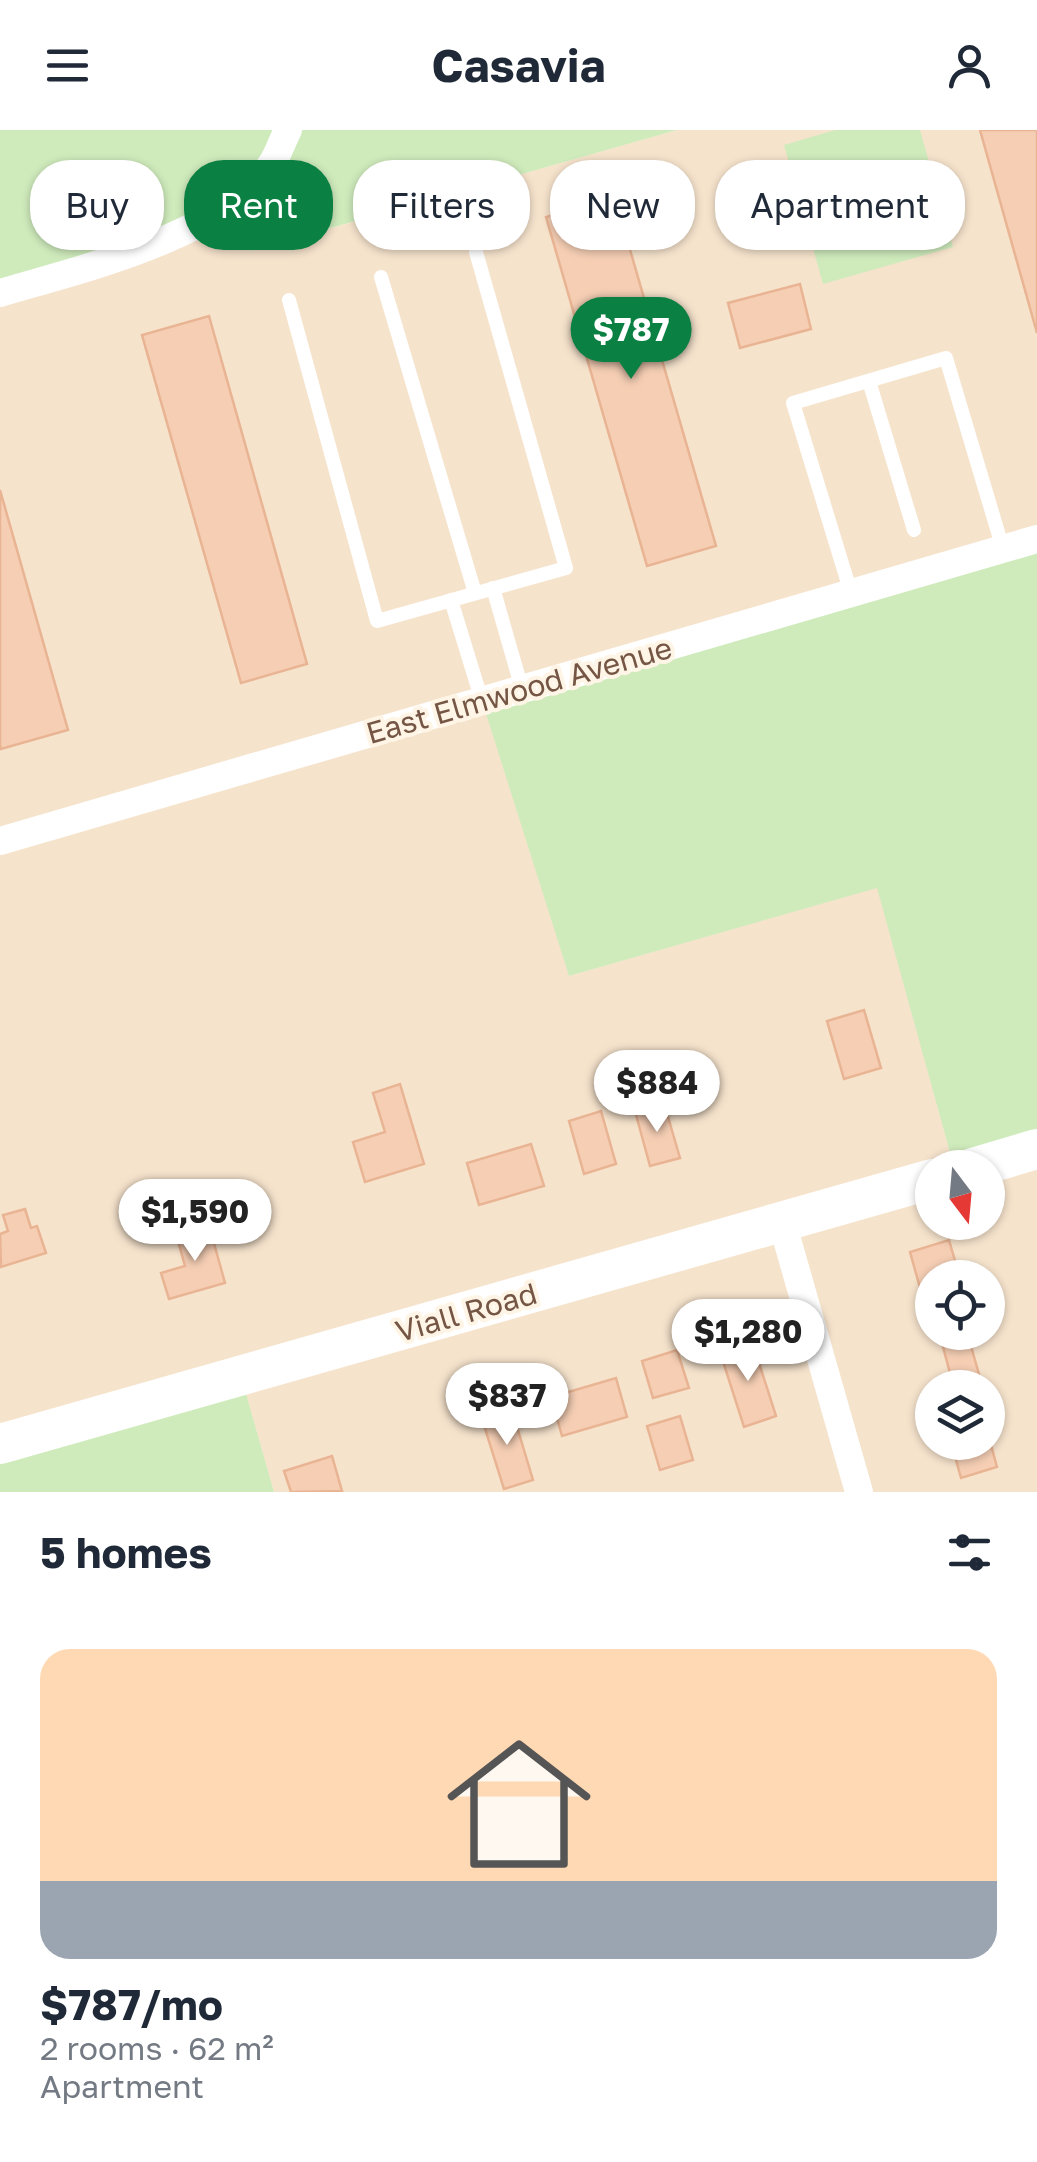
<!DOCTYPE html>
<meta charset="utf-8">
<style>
:root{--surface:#fff;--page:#f2f2f3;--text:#1f2937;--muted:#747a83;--line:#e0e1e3;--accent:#0b8043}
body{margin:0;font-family:"Golos Text",sans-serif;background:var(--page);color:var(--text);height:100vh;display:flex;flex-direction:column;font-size:38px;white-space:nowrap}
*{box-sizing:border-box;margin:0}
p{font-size:32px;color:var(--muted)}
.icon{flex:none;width:55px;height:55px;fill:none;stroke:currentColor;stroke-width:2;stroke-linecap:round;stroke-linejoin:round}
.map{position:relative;height:1362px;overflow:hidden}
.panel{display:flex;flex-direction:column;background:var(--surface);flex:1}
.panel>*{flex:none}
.top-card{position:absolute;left:30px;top:30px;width:978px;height:90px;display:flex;gap:20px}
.needle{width:65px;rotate:164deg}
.fabs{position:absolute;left:915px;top:1020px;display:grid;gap:20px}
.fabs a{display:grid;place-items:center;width:90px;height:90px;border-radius:50%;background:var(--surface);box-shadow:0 2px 8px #0004;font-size:50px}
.price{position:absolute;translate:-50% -85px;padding:0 22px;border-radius:35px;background:#fff;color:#222;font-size:32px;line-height:65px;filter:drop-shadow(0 2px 5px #0008)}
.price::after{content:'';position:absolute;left:50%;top:60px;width:30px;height:22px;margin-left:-15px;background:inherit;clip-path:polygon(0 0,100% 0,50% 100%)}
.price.on{background:var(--accent);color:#fff}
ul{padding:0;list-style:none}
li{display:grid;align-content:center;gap:20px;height:530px;padding:0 40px}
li+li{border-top:2px solid var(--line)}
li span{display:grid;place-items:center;height:310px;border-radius:30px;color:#555}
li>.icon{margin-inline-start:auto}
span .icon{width:180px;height:180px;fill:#fffc;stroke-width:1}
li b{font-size:42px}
h2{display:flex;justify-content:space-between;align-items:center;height:120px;padding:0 40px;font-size:42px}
.pill{padding:0 35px;border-radius:40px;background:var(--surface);box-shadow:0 2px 8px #0004;font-size:35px;line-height:90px}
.pill.on{background:var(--accent);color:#fff}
header{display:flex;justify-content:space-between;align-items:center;height:130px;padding:0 40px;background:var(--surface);font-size:45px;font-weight:700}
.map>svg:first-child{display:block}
</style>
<header><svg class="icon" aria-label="menu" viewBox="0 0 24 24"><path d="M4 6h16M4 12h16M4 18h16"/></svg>Casavia<svg class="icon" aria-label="person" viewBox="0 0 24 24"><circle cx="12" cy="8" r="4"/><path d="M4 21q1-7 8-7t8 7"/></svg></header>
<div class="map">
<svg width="1037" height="1362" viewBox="0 0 1037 1362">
<rect width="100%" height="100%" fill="#fef2de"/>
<path fill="#f6e3cc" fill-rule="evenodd" d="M 677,0 L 1037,0 L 1037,409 L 569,846 L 878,757 L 954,1037 L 932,1038 L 932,1092 L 988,1092 L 988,1038 L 1037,1019 L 1037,1362 L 274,1362 L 241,1247 L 0,1314 L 0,163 L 235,70 L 251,121 ZM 932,1148 L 988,1148 L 988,1202 L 932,1202 ZM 932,1258 L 988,1258 L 988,1312 L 932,1312 Z"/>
<g fill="#cfebbc">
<polygon points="0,0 677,0 250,121 236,71 0,163"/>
<polygon points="835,0 920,0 953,117 823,154 784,15"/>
<polygon points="1037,409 1037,1019 954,1037 877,758 569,846 482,571"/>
<polygon points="241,1246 274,1362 0,1362 0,1314"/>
</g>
<g fill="#f5ceb4" stroke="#e9b493" stroke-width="2.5">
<polygon points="980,0 1037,0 1037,203"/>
<polygon points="615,68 716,416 647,436 546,87"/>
<polygon points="800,154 811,199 740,218 728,173"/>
<polygon points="209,186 307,534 241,553 142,205"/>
<polygon points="0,360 68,600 1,619 0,615"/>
<polygon points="864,880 881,938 844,949 827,891"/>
<polygon points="400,954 424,1034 365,1052 353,1012 385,1002 373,963"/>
<polygon points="664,973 680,1028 650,1036 635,981"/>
<polygon points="601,981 616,1034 584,1044 569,991"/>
<polygon points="531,1014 544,1056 479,1075 467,1033"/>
<polygon points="25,1079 31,1098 37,1096 46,1123 1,1137 0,1104 8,1101 3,1085"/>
<polygon points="209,1095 225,1153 169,1169 161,1143 185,1136 176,1104"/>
<polygon points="949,1110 960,1148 932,1148 932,1170 924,1172 910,1122"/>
<polygon points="939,1202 967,1202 982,1255 954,1258"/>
<polygon points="752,1211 776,1286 744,1297 720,1222"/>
<polygon points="677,1220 689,1258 653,1268 642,1231"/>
<polygon points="616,1248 627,1287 562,1306 551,1267"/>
<polygon points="511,1277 533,1350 504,1359 481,1286"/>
<polygon points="680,1286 693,1330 660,1340 647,1296"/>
<polygon points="988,1304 997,1337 961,1348 951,1312 988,1312"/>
<polygon points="332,1326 342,1361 291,1362 284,1341"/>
</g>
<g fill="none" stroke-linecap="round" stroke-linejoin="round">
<g stroke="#fff" stroke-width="14">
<polyline points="381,147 475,463"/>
<polyline points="289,170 377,491 566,438 476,122"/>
<polyline points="869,251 914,400"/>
<polyline points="493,458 522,559"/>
<polyline points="851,463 793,273 946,228 1003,419"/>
<polyline points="451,470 482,571"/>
</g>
<g stroke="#fff" stroke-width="28">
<path d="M 0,163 C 81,139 221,107 271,35 C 278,25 282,11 288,0"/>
<polyline points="0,711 1037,409"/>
<polyline points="782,1092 859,1362"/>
</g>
<g stroke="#fff" stroke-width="40">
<polyline points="973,1038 1037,1019"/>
<polyline points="0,1314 932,1049"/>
</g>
</g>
<g text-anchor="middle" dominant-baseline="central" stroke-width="8" stroke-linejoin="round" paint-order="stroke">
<g font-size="30" fill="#755645" stroke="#fff5e6">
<text transform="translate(519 560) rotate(-16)">East Elmwood Avenue</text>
<text transform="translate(466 1182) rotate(-16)">Viall Road</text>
</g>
</g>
</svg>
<div class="fabs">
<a><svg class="needle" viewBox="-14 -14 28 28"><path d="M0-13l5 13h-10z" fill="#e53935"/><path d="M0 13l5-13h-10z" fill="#747a83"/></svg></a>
<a><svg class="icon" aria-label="locate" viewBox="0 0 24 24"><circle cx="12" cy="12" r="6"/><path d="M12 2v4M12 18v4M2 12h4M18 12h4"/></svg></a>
<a><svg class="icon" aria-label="layers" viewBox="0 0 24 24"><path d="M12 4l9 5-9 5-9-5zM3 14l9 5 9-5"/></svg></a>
</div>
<b class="price on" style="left:631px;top:252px">$787</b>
<b class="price" style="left:657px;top:1005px">$884</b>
<b class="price" style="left:195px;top:1134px">$1,590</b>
<b class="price" style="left:748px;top:1254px">$1,280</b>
<b class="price" style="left:507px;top:1318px">$837</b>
<div class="top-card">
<a class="pill">Buy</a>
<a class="pill on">Rent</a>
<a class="pill">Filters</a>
<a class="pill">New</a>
<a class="pill">Apartment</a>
</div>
</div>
<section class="panel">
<h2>5 homes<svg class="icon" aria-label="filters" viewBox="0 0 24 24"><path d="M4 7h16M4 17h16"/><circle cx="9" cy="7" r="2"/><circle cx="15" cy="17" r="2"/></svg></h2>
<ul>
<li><span style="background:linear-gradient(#ffd9b3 75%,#9aa5b1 0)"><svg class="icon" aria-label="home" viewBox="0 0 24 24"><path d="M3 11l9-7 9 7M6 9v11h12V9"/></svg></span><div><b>$787/mo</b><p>2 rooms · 62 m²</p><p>Apartment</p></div></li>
</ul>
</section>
